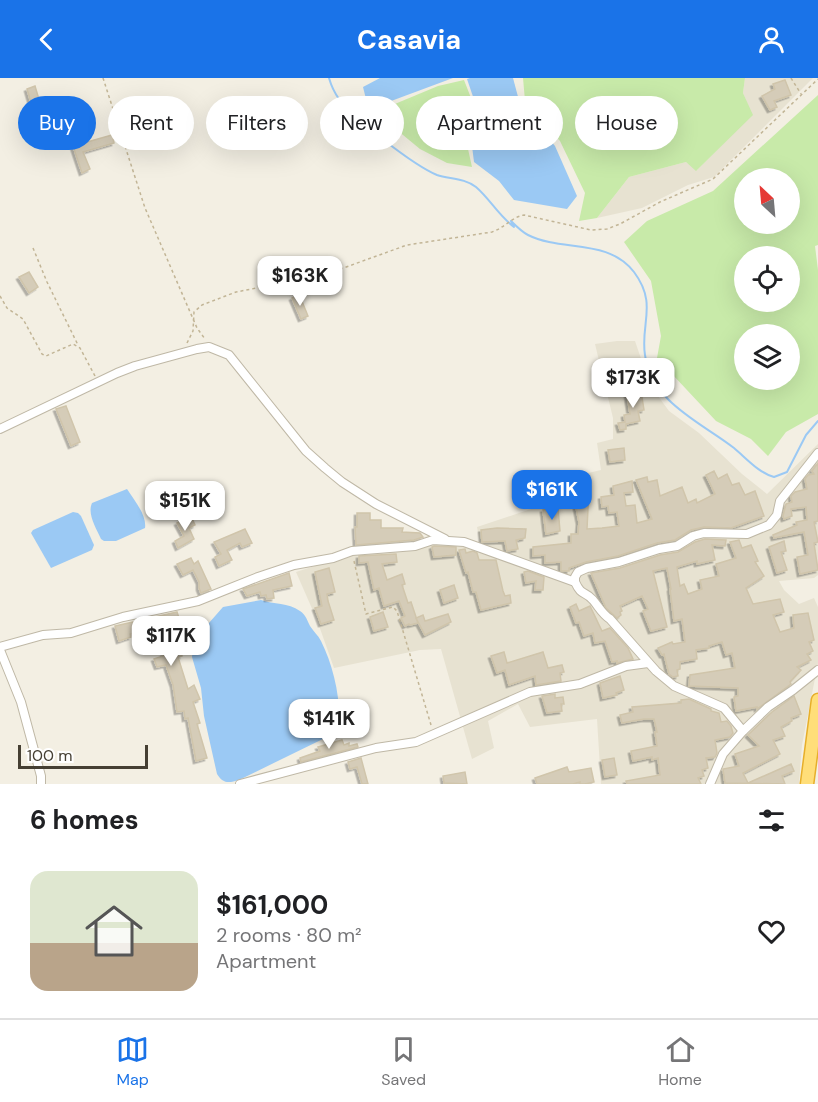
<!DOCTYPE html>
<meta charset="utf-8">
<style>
:root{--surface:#fff;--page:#f2f2f2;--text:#202124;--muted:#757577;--line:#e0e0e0;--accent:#1a73e8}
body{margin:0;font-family:"DM Sans",sans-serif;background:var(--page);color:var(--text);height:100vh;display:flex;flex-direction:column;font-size:22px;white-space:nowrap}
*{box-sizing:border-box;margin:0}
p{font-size:20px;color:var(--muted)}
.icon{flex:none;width:33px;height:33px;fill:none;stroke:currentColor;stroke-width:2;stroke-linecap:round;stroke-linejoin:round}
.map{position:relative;height:706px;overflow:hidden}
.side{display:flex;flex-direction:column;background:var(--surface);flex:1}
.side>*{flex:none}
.guide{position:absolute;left:18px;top:18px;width:783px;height:54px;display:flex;gap:12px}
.needle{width:39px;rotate:334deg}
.controls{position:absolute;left:734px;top:90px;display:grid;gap:12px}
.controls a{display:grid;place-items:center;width:66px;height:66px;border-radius:50%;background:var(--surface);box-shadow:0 6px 24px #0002;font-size:30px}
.scale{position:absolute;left:18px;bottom:15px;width:130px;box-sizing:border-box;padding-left:6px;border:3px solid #453f33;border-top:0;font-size:16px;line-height:21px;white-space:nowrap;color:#453f33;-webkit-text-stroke:4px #fff;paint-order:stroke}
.price{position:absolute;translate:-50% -51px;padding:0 14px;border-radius:12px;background:#fff;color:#222;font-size:20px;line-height:39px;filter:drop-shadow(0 2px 3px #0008)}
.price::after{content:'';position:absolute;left:50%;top:36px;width:18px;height:14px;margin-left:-9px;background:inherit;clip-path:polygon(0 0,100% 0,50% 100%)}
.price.on{background:var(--accent);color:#fff}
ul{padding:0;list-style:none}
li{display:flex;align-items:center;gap:18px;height:150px;padding:0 30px}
li span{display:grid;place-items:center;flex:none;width:168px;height:120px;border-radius:18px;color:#555}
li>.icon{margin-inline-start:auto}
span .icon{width:72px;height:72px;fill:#fffc;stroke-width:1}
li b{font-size:26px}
h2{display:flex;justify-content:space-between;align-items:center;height:72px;padding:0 30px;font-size:26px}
.tag{padding:0 21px;border-radius:27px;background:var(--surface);box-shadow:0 6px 24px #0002;font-size:21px;line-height:54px}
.tag.on{background:var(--accent);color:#fff}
header{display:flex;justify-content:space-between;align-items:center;height:78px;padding:0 30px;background:var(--accent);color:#fff;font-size:27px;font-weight:700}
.dock{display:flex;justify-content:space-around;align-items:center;height:84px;border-top:2px solid var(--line);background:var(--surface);font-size:16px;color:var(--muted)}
.dock a{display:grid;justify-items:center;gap:3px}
.dock .on{color:var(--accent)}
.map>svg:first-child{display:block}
</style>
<header><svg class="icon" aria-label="back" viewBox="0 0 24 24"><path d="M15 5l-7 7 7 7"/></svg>Casavia<svg class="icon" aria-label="person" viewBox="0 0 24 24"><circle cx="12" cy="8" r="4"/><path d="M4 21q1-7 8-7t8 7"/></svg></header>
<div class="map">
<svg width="818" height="706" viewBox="0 0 818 706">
<defs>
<filter id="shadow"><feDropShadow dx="-2.5" dy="2.5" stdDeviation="0" flood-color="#0004"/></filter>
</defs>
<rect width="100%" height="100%" fill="#f3efe3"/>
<g fill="#e7e2d1">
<polygon points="745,0 813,0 714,99 688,107 642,130 597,140 629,99 686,84 697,92 752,37 743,15"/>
<polygon points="617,263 635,263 650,307 669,333 699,355 742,396 767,416 818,366 818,497 814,500 779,503 784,512 799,526 814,520 818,529 818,585 802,667 799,706 601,706 597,641 530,649 518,626 488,643 494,670 472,681 441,571 420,572 334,590 317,542 296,494 355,475 438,464 450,464 481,471 477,449 540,428 550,404 601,392 597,365 613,361 613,340 595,266"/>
</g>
<g fill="#c8eaa9" fill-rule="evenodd">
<polygon points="523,0 745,0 743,15 753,37 696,93 686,84 629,99 597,140 579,143 585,115 560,63 542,44 526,34"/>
<polygon points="464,2 485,56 468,71 472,89 447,85 420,71 380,38 378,33 438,8"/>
<path d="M 818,17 L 818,167 L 815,168 L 818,192 L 818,336 L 786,354 L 768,378 L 751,361 L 716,343 L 657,280 L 661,258 L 651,203 L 624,164 L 647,143 L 713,113 ZM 789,100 L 789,146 L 744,146 L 744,100 ZM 789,178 L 789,224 L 744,224 L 744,178 ZM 789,256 L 789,302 L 744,302 L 744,256 Z"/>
</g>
<g fill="#9bc9f4">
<polygon points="380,0 453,0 375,29 366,21 363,9"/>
<polygon points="470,0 513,0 521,30 521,41 493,50 482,45 467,1"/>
<polygon points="519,49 527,54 547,58 555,68 577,118 567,131 514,122 499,103 474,84 472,68 501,53"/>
<path d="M 127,411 C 134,422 147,437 145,450 L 116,463 L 104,463 L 101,461 C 96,450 87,436 92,425 Z"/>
<polygon points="73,434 78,435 81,438 94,467 92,472 51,490 31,455 33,452"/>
<path d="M 261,522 C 274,527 288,524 300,533 C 306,537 307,542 310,548 C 313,553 318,557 321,563 C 333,587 341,620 339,648 L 327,659 L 239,702 C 229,705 223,706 217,696 L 204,638 L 201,610 L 192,579 L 194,562 L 223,529 Z"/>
</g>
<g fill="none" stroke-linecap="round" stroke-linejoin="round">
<path stroke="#9bc9f4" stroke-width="2" d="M 329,0 C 331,7 334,14 339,21 C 352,40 415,88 437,97 C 449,101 465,100 476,109 C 490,121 498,137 514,149 L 511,143 C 516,148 522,154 528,157 C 562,174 608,160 634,194 C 658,226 640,246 645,277 C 651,324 702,345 734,370 C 746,380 759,395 774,399 L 787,394 L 806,357 L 818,343"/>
</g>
<g fill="#d5ccb8" stroke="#d0c5ab" stroke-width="1.5" filter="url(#shadow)">
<polygon points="785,2 791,17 774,23 777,29 770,32 762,18 775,11 773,6"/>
<polygon points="35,8 43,35 35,38 27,11"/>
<polygon points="112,57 114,65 83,74 90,91 82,95 73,68"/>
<polygon points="29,194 38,209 29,215 19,199"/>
<polygon points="299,216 308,238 301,241 292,220"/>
<polygon points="641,313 644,332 638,333 640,343 626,346 626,351 620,352 618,345 625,344 624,337 630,336 627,316"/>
<polygon points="66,328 80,364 71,368 56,331"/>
<polygon points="624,370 625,382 610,384 608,372"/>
<polygon points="818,385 818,443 814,444 818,464 814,465 818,492 800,496 797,479 808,477 804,454 774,460 773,457 797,447 796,444 807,442 806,429 791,431 792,438 784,441 783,438 786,426 792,424 791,418 795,414 807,411 805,401 808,397 814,396 812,393"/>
<polygon points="714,393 718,401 727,396 732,407 739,405 745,417 755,413 764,438 731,450 704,449 691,452 675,462 657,465 618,478 586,484 569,490 569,493 561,493 561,484 545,485 545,477 533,478 533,469 571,465 571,456 578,456 579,444 571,404 582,403 583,412 589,411 587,451 602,450 619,448 617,434 609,435 608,428 602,429 601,419 614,417 613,408 632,403 633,414 624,415 626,428 635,427 637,445 652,441 636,402 647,399 648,404 657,402 660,418 682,409 688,425 696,421 697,425 715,416 706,397"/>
<polygon points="558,430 560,453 546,456 543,432"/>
<polygon points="357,435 370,435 370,442 381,442 381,450 403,450 402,454 420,455 423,459 414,462 356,467 355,449 357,449"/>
<polygon points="191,438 195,447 189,450 194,461 178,470 175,463 184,458 177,445"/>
<polygon points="497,450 526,451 525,460 516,462 518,471 507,473 505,463 482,464 481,452"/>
<polygon points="245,451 252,465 242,469 240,465 227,472 232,482 219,488 215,479 221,476 214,464"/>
<polygon points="705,461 726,462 725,468 712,467 715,482 697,486 697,483 677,489 680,508 684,506 688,516 702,511 700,502 719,498 716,486 736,480 730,464 739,462 742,470 751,467 758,483 755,484 764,498 746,510 753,526 780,521 784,534 773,537 780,554 794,550 793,537 808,535 814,562 809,564 813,573 807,576 811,582 797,589 801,592 790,604 791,606 757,631 757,629 736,633 734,619 738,618 738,610 689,608 690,597 735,590 732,575 726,577 722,564 709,568 709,570 696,572 697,581 680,584 680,591 677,592 678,598 673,599 669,596 664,576 662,577 658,570 672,564 673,566 685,564 682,541 674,543 670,511 671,511 667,490 653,493 667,549 651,553 643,533 648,531 642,518 620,528 622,533 620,534 621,537 617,540 606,530 591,495 620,490 660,477 678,474 695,464"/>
<polygon points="784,463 786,473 781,474 787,492 777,495 769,469"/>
<polygon points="434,468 456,469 456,477 434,479 432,469"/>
<polygon points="465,471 466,475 473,473 477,475 479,482 496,482 503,513 505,518 510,517 511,525 481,532 476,514 473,514 468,494 466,495 459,472"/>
<polygon points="396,476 397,484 382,486 387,502 402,496 405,506 402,507 408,525 411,524 418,545 410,547 409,546 405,548 401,540 405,538 399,523 384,528 379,510 374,512 368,484 359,485 359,478"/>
<polygon points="191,480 194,486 198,483 211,511 201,515 199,510 199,504 193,492 183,497 177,486"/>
<polygon points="329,490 335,514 327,516 328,523 334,542 321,546 315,530 322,528 315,494"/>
<polygon points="528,493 544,499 543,512 535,512 536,503 526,505 524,494"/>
<polygon points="289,495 292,508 273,512 274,520 267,521 266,517 261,518 260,514 247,518 243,511"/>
<polygon points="454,507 458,520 444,525 440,512"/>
<polygon points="576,526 579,533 590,528 602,553 610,550 628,570 633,581 617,585 617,583 612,584 605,563 595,565 593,555 584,558 579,544 576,545 570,529"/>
<polygon points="177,534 181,546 183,545 187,552 179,556 183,572 181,572 182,578 178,579 188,611 194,607 200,621 193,624 200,645 197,646 207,680 196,683 188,640 185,641 184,633 177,634 173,607 166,587 157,589 154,581 163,578 164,576 158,559 154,560 152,552 130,556 131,559 119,563 115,548"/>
<polygon points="383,534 388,549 374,553 370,539"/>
<polygon points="448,536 451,544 425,557 416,540 423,537 425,543"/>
<polygon points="504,574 507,585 543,574 548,590 562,587 564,594 560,595 561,603 536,607 535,598 509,607 505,592 497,595 491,578"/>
<polygon points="620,598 624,612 616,615 617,617 603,620 600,605"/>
<polygon points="555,616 555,620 563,619 564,626 561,626 562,633 547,635 542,618"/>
<polygon points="794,618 801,636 791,640 792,643 781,649 785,658 773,662 780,676 743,695 748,705 791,686 794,693 782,698 785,706 725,705 723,691 739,688 735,676 759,668 748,657 772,634"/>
<polygon points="689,621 711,631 711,633 719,635 721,644 727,643 731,648 733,655 730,659 715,662 717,675 715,679 706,680 708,690 702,692 704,698 698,700 701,706 627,706 626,703 660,697 658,680 652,682 652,679 633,683 631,673 657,668 655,654 657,654 654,641 644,641 622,645 620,637 633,634 632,629 681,625 681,622"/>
<polygon points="342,662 344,667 349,665 349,668 357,666 358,669 301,684 300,680 320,673 318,669"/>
<polygon points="361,680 368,706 362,706 357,689 350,691 348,684"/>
<polygon points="614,680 617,697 605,699 602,682"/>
<polygon points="567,689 569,694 591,690 594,704 585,706 580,706 580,704 573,706 537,706 535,700"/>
<polygon points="465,694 467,706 444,705 443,698"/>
</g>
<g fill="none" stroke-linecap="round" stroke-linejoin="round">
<defs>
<g id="minor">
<polyline points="0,351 117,295 135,288 197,271 209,269 229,277 306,373 325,390 342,404 376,426 445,461"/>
<polyline points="575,504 575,499 578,494 587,490 619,484 659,471 677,468 693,458 704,455 747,456 769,447 777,437 780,423 818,375"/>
<path d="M 0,569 L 43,557 L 71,555 L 123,539 L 198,523 L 258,499 L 294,487 L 333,480 L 352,473 L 415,468 L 433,462 L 464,464 L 575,504 C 582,519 584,512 593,522 C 599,529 602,536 610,541 L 656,593 L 674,608 L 724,630 L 743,653 L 768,629 L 793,612 L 818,592"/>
<polyline points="0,572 21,624 41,698 41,706"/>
<polyline points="240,706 376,670 416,664 530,614 580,606 626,588 648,585"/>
<polyline points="710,706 723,676 743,653"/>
</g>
<polyline id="trunk" points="807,706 818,622"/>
</defs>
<use href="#minor" stroke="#bfb8a6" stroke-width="10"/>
<use href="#trunk" stroke="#e7af2a" stroke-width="15"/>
<g stroke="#c2b596" stroke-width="1.5" stroke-dasharray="3 3" stroke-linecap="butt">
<polyline points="103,0 145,130 197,250 205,261"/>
<polyline points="791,0 801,16"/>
<polyline points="33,170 47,204 78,267"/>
<polyline points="0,218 7,230 23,241 42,276 46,278 73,266 80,270 95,298"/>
<path d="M 187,265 L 193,253 L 194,234 L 202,227 L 236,214 L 324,197 L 407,167 L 492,154 C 504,150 512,139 524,137 L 591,152 L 607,151 L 620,146 L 660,124 L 713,101 L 818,1"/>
<polyline points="354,483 366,536 393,529 397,533 431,647"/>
</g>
<use href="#minor" stroke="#fff" stroke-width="8"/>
<use href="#trunk" stroke="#ffde79" stroke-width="12"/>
</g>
</svg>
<div class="controls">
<a><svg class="needle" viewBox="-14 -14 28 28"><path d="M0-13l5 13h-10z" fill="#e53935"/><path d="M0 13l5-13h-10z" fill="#757577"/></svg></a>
<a><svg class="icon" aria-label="locate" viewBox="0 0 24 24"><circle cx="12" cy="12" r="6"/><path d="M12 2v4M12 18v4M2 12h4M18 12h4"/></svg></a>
<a><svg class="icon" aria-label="layers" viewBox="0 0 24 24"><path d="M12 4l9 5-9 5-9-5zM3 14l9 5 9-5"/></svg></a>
</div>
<div class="scale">100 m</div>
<b class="price" style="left:300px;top:229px">$163K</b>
<b class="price" style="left:633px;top:331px">$173K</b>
<b class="price on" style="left:552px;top:443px">$161K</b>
<b class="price" style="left:185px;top:454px">$151K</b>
<b class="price" style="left:171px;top:589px">$117K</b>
<b class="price" style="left:329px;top:672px">$141K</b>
<div class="guide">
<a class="tag on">Buy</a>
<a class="tag">Rent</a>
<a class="tag">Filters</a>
<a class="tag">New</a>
<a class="tag">Apartment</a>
<a class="tag">House</a>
</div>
</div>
<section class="side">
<h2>6 homes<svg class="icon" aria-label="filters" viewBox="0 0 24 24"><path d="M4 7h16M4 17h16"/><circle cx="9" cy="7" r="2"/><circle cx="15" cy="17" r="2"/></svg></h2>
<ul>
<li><span style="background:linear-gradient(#dfe7d0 60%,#b9a48a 0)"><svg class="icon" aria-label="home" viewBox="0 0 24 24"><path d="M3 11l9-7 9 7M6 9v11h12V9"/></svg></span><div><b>$161,000</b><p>2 rooms · 80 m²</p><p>Apartment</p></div><svg class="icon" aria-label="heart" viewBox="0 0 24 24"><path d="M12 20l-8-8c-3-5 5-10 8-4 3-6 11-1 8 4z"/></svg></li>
</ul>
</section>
<nav class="dock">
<a class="on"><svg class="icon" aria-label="map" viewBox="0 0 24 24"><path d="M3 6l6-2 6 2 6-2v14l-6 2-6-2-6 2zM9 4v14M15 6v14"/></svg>Map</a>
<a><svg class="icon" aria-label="saved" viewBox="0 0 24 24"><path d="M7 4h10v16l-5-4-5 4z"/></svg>Saved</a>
<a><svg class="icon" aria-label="home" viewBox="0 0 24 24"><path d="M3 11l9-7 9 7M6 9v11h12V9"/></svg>Home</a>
</nav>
